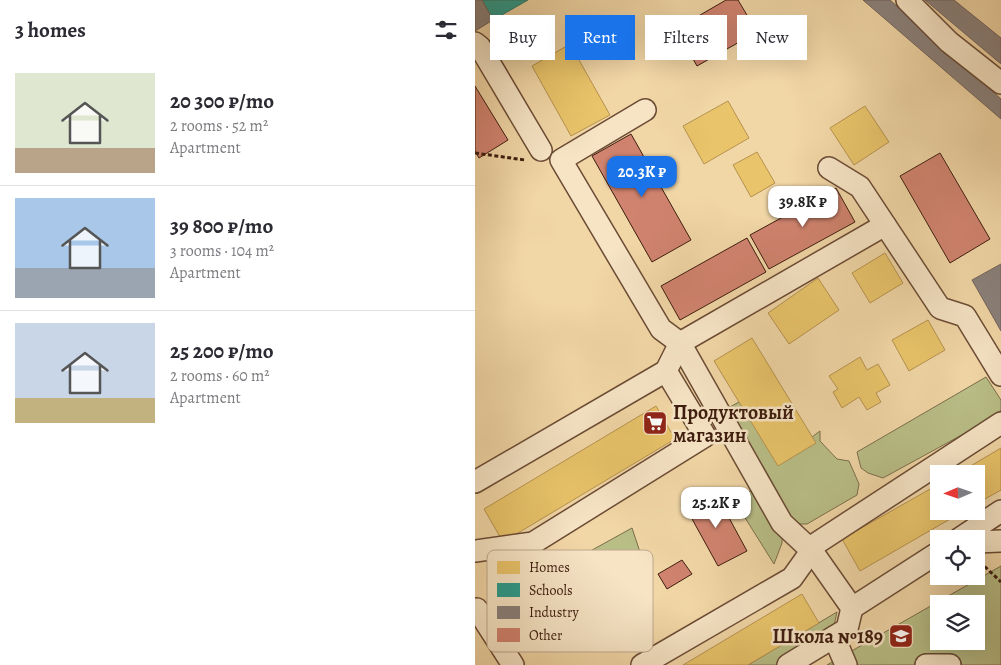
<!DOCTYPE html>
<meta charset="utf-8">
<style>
:root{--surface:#fff;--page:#f7f7f7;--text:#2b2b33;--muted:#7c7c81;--line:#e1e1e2;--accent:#1a73e8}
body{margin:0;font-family:Alegreya,serif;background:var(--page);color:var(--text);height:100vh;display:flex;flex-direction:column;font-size:19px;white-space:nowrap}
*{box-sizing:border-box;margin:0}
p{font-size:16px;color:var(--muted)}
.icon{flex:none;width:28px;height:28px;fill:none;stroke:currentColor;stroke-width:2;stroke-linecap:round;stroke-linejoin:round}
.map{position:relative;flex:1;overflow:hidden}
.drawer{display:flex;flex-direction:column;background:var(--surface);width:475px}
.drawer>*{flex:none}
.hud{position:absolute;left:15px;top:15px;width:435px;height:45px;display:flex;gap:10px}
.needle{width:32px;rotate:268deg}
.fabs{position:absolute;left:455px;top:465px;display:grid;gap:10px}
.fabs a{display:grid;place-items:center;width:55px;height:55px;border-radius:0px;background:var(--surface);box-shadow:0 5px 20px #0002;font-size:25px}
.price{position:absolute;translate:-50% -42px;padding:0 11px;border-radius:10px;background:#fff;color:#222;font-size:16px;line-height:32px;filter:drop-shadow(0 1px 2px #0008)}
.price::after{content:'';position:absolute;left:50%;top:30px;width:15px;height:11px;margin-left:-8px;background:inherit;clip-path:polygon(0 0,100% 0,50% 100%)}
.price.on{background:var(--accent);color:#fff}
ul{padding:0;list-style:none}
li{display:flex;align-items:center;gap:15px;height:125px;padding:0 15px}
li+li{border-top:1px solid var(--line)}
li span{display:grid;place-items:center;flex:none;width:140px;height:100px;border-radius:0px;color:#555}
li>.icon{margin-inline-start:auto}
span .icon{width:60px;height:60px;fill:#fffc;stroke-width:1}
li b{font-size:21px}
h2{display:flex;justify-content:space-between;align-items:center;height:60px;padding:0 15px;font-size:21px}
.tag{padding:0 18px;border-radius:0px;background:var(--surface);box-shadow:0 5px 20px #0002;font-size:18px;line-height:45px}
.tag.on{background:var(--accent);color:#fff}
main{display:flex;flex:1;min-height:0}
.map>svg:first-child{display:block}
</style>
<main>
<section class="drawer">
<h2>3 homes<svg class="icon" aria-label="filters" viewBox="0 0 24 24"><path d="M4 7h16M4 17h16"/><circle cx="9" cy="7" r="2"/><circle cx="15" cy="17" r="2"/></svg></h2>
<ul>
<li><span style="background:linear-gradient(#dfe7d0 75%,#b9a48a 0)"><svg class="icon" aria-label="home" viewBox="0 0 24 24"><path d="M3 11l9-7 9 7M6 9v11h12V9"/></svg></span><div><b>20 300 ₽/mo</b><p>2 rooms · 52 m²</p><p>Apartment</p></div></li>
<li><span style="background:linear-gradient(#a9c7e8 70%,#9aa5b1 0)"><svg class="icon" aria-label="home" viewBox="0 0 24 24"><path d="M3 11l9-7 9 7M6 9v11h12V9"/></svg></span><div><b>39 800 ₽/mo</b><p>3 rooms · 104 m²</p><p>Apartment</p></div></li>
<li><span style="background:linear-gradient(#c9d6e8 75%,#c2b280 0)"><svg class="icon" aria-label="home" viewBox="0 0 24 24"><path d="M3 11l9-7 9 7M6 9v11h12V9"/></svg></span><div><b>25 200 ₽/mo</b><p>2 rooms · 60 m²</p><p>Apartment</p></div></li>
</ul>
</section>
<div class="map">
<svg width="526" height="665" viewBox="0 0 526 665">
<rect width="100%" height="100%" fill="#f1d6a6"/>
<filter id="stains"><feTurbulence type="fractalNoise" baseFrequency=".004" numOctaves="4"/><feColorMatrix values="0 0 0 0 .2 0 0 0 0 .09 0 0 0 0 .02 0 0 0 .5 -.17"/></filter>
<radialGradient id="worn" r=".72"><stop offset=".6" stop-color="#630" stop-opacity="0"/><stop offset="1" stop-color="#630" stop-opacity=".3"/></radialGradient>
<g fill="#b9be87" stroke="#7c6e4b" fill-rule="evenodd">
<polygon points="511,377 526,400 526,410 516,419 408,478 393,473 386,468 382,452"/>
<polygon points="264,402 337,437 345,431 345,441 362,459 374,461 384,484 382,495 332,524 317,524 253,408"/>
<polygon points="276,491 284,491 307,532 307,543 299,564 257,497"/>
<polygon points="157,528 167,558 142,589 77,626 65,603 61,581"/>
<path d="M 526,566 L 526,665 L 352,665 ZM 464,604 L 501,604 L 501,641 L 464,641 Z"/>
<polygon points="362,612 357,635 307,665 273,665"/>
</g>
<g fill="#e9c46a" stroke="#b6924f">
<polygon points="95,44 135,115 96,136 57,66"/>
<polygon points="253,101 274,138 229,164 208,126"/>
<polygon points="390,106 414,142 379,165 355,128"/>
<polygon points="282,152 300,183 276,197 258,165"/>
<polygon points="410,253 428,283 395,303 377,273"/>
<polygon points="343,278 364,310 314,344 293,313"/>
<polygon points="453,320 470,350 434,371 417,340"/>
<polygon points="277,338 341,443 303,466 239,361"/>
<polygon points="385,357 392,370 403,364 415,385 401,393 406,402 392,410 384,397 367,408 358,392 363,389 354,376"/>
<polygon points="181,406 200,439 28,542 9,509"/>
<polygon points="526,448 526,490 501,504 501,474 482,474"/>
<polygon points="464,484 464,511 489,511 385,571 367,539"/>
<polygon points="327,594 344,623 273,665 208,665"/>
</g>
<polygon fill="#2a9d8f" stroke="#307769" points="7,0 53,0 18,20"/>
<g fill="#8a817c" stroke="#73635b">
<polygon points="0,0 7,0 18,20 0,31"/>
<polygon points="388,0 415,0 526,99 526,119"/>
<polygon points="450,0 479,0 526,38 526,64"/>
<polygon points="526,264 526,331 497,280"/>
</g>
<g fill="#d0836f" stroke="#3e1d0f">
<polygon points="251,0 263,0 282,32 222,66 201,29"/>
<polygon points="0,86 33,140 4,158 0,151"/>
<polygon points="156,134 216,240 177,262 117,156"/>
<polygon points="465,153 515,239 475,263 425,176"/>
<polygon points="361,188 380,222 294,269 275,235"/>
<polygon points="272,238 291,272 205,320 186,286"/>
<polygon points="240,492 272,551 243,566 211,508"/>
<polygon points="207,560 217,574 192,589 183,574"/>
</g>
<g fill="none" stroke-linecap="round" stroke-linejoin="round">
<defs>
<g id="minor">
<polyline points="432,0 474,42 526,83"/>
<polyline points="0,43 5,47 66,150"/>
<polyline points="170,110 86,160 186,329 205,343 307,523 337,551 377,608"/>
<polyline points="354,168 385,187 465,308 490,316 526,375"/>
<polyline points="0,482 191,371 205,343 410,225"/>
<polyline points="484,539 526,511"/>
<polyline points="501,542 526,541"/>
<polyline points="0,551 58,543 230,436 191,371"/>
<polyline points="0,610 2,609 38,665"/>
<polyline points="359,637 371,665"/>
<polyline points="167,665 317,578 342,543 526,423"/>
<polyline points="313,665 372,629 377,608 464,552"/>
<polyline points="451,665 475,665"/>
</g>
</defs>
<use href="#minor" stroke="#6b4b35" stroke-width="24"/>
<g stroke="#3e1d0f" stroke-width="3" stroke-dasharray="4 2.5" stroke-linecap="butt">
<polyline points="0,153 50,160"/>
<polyline points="505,562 526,582"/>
</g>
<use href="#minor" stroke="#f6e4c5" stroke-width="21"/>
</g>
<defs>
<symbol id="supermarket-square" viewBox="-11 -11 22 22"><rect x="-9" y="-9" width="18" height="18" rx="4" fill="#8f2418" stroke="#f6e4c5"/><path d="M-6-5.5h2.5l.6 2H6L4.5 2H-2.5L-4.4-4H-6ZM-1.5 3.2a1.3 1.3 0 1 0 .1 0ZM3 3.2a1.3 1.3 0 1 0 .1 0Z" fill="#fff"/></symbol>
<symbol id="school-square" viewBox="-11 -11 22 22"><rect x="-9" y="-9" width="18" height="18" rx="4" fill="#8f2418" stroke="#f6e4c5"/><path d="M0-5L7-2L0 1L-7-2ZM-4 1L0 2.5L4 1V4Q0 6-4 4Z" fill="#fff"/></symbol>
</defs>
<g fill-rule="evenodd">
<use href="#supermarket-square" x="166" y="409" width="28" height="28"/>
<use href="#school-square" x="412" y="622" width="28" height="28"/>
</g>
<g text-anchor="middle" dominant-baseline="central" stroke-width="5" stroke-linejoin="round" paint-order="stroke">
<g font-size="20" font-weight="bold" fill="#3e1d0f" stroke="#f6e4c5" text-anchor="start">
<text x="198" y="412">Продуктовый<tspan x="198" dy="23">магазин</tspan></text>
<text x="408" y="636" text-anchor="end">Школа №189</text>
</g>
</g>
<rect x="12" y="550" width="166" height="102" rx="8" fill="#f6e4c5" stroke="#bfa88e" stroke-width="1"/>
<rect x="22" y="561" width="23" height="13" fill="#e9c46a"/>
<rect x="22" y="583" width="23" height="14" fill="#2a9d8f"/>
<rect x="22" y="606" width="23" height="13" fill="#8a817c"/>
<rect x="22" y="628" width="23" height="14" fill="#d0836f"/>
<g font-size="14" fill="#3e1d0f">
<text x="54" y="572">Homes</text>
<text x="54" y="595">Schools</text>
<text x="54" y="617">Industry</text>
<text x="54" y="640">Other</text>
</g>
<rect width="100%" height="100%" filter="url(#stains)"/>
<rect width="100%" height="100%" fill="url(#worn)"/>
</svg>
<div class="fabs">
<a><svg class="needle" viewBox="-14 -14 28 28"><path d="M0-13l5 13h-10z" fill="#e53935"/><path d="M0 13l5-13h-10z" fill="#7c7c81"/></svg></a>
<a><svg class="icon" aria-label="locate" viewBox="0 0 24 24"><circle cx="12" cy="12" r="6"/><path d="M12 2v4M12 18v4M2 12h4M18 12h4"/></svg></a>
<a><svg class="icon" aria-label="layers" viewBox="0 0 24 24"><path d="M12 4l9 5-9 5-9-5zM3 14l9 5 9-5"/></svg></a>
</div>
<b class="price on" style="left:167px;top:198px">20.3K ₽</b>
<b class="price" style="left:328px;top:228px">39.8K ₽</b>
<b class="price" style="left:241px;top:529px">25.2K ₽</b>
<div class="hud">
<a class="tag">Buy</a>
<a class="tag on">Rent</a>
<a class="tag">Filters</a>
<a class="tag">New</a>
</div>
</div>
</main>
